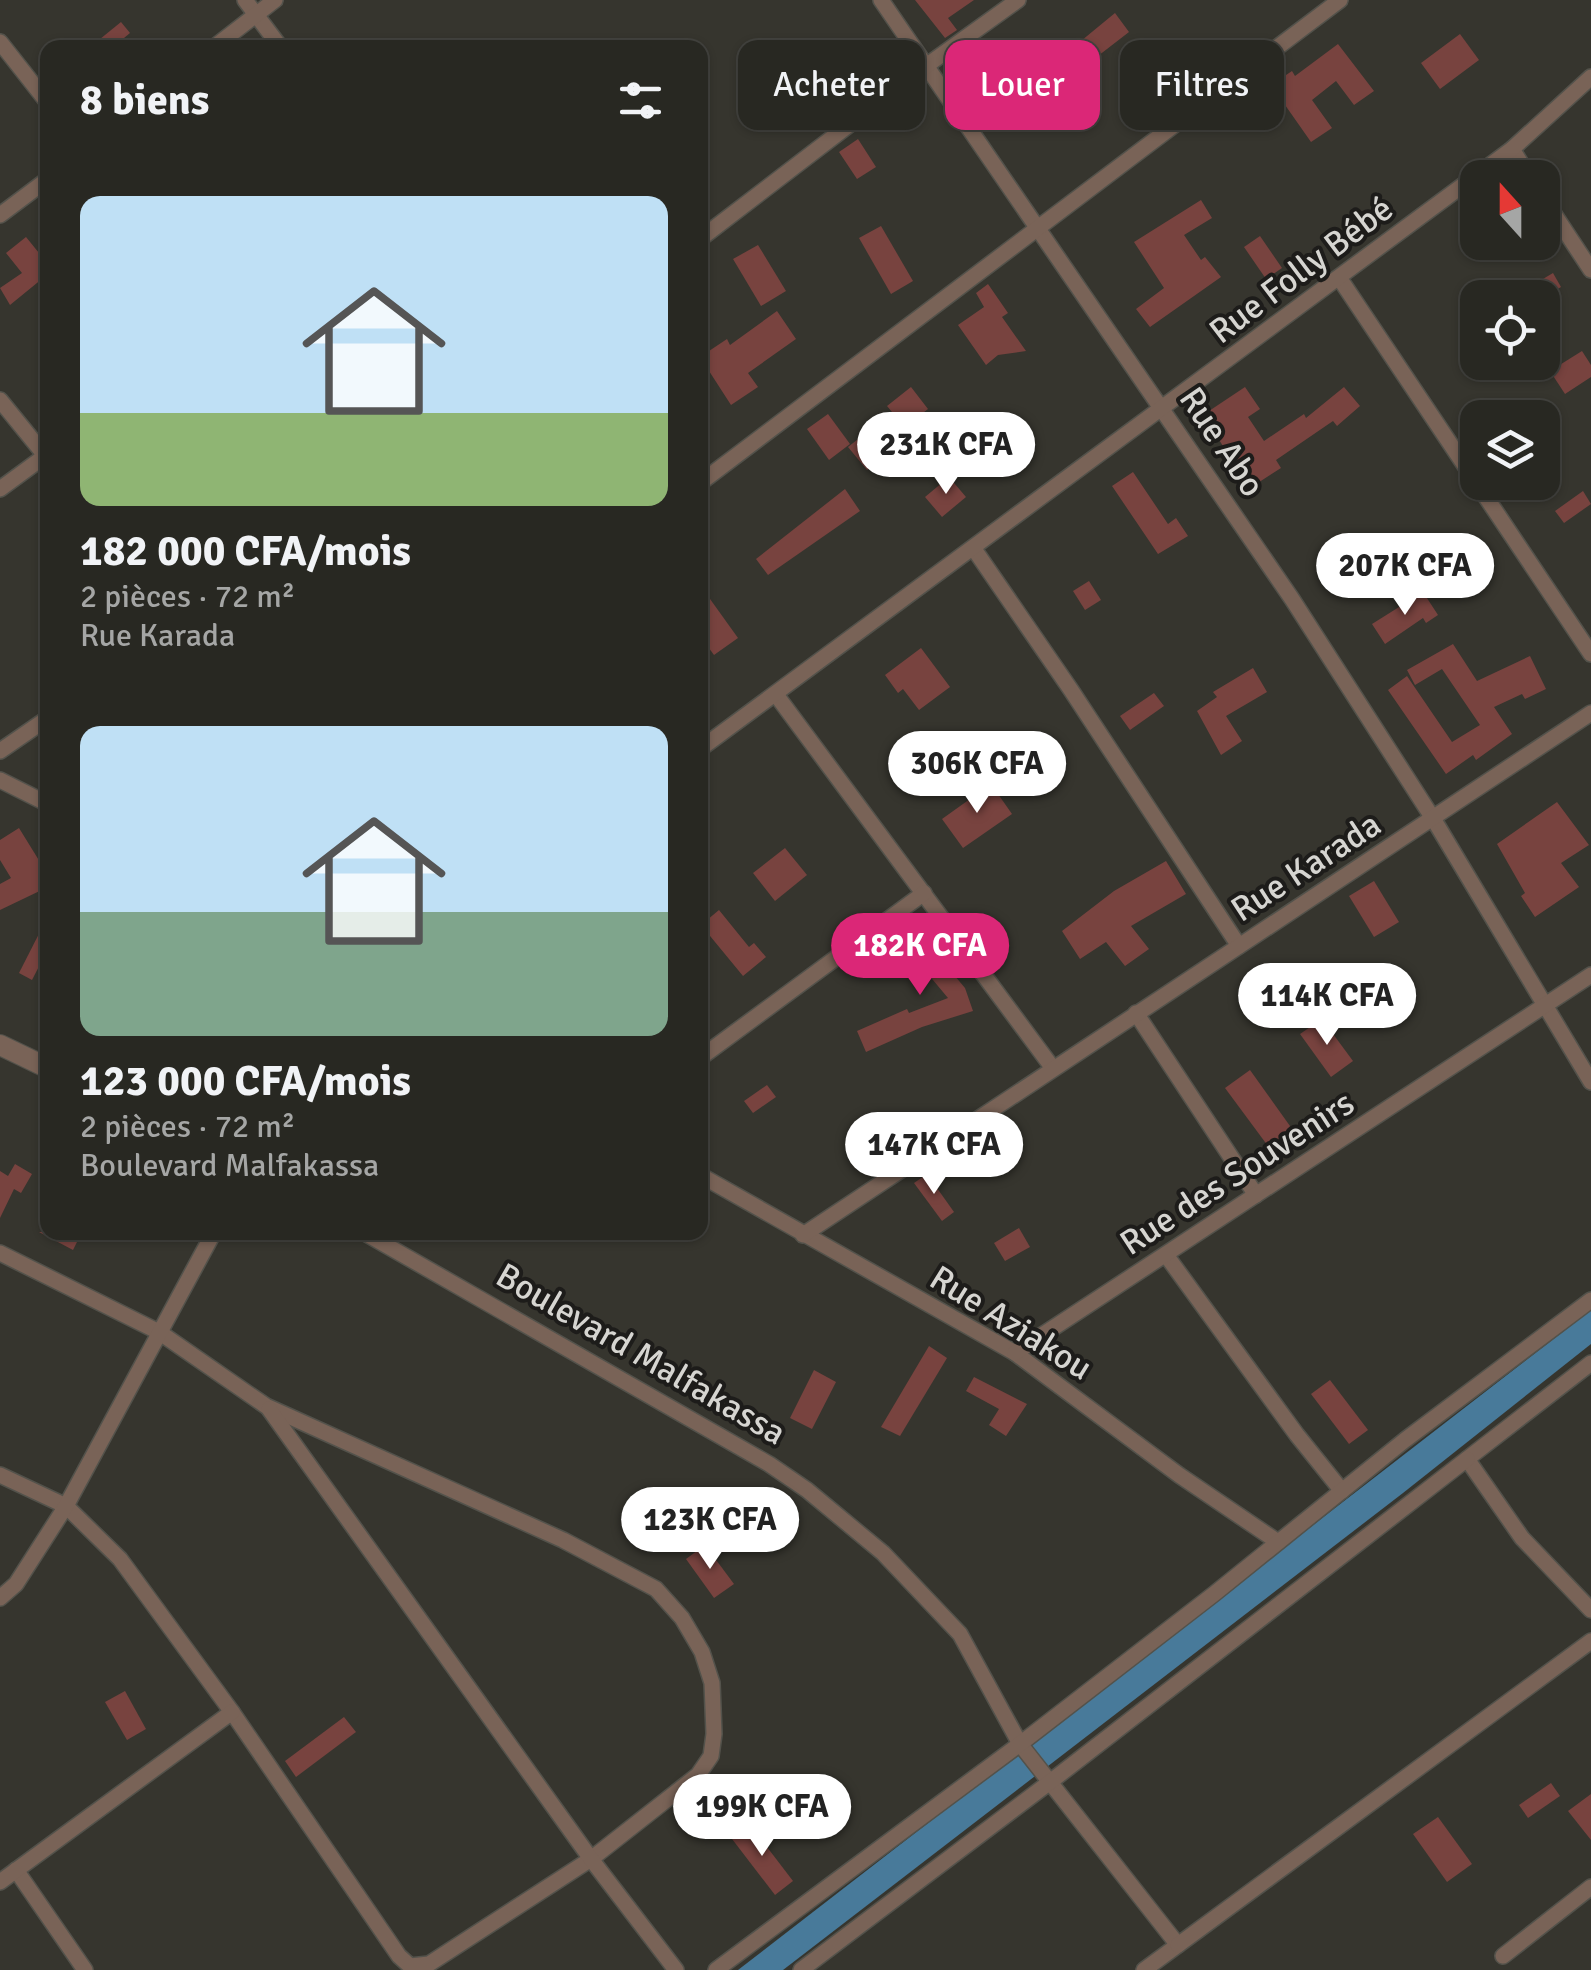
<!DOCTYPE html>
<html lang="fr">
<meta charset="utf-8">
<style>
:root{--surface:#282822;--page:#34342f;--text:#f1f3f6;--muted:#a5a6a5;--line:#444440;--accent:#db2777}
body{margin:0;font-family:Signika,sans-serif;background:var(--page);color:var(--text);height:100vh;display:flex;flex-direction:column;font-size:38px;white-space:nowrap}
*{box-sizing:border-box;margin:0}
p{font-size:32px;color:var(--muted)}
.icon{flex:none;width:55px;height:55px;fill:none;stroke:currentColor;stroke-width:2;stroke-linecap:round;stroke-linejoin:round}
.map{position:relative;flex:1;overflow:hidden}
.panel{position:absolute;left:40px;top:40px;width:668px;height:1200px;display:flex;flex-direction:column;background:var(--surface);border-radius:20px;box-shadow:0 2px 8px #0004,0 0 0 2px var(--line)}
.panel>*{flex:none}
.banner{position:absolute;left:738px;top:40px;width:702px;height:90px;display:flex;gap:20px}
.needle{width:65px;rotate:339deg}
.fabs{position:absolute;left:1460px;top:160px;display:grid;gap:20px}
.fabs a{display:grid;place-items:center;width:100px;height:100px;border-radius:20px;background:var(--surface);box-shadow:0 2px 8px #0004,0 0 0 2px var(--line);font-size:50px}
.price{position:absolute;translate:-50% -85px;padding:0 22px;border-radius:35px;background:#fff;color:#222;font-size:32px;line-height:65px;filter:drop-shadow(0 2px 5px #0008)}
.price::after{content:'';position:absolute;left:50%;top:60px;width:30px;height:22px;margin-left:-15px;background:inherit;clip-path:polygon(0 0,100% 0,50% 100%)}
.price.on{background:var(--accent);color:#fff}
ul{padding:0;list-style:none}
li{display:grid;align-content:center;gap:20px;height:530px;padding:0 40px}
li span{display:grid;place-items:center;height:310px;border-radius:20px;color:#555}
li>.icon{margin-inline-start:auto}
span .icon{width:180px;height:180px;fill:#fffc;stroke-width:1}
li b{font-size:42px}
h2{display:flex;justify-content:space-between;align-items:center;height:120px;padding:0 40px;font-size:42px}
.tag{padding:0 35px;border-radius:20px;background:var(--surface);box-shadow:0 2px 8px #0004,0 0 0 2px var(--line);font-size:35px;line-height:90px}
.tag.on{background:var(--accent);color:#fff}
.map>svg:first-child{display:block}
</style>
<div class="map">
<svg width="1591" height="1970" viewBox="0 0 1591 1970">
<rect width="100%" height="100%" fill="#36352e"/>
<polygon fill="#487a9a" points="1591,1310 1591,1344 1403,1493 783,1970 738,1970"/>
<g fill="#78433f">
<polygon points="915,0 974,0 948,18 957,30 945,38"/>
<polygon points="1115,13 1129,32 1085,66 1098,83 1078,98 1053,64"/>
<polygon points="121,22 130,33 112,48 89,48"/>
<polygon points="1460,34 1479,60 1440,89 1421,63"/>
<polygon points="1338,44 1374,91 1354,105 1336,81 1312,100 1332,128 1311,142 1271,85 1292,71 1295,76"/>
<polygon points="858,139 876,167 857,179 839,152"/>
<polygon points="1201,200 1212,218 1184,235 1201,260 1205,257 1221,277 1150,327 1136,309 1164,288 1134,242"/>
<polygon points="881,226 913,281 891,294 859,238"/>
<polygon points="1260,236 1282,268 1266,279 1244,247"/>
<polygon points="26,237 48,264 48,274 10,305 0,288 22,273 6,253"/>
<polygon points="758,245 786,291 761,306 733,259"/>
<polygon points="1553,273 1561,287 1543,298 1511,298"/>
<polygon points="988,284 1008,313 1002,317 1026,351 998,355 986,365 958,325 984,307 976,293"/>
<polygon points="777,311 796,339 748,373 758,387 731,405 700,357 727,339 730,345"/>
<polygon points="1582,351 1591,365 1591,377 1565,394 1550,371"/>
<polygon points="911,387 928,409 884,443 891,451 867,470 848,447 892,412 887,406"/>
<polygon points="1245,387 1260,409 1248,417 1264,441 1304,414 1306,418 1344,387 1360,406 1337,426 1333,421 1276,460 1281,468 1250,488 1203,415"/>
<polygon points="828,414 850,444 829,460 807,429"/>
<polygon points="1133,472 1168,524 1176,518 1188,536 1158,554 1112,486"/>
<polygon points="949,477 966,497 942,517 925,497"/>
<polygon points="845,489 860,511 768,575 756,559"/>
<polygon points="1583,491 1591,504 1564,523 1555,511"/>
<polygon points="1089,581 1101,600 1085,610 1073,591"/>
<polygon points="700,585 738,638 714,655 700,636"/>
<polygon points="1423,592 1438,615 1426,623 1423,618 1385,644 1372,624"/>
<polygon points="1453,644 1477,681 1530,656 1546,689 1525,699 1522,694 1494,707 1512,734 1476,760 1473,755 1446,774 1388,690 1407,676 1452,742 1480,725 1442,669 1415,685 1407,670"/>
<polygon points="921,648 950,687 919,710 903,689 898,693 885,675"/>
<polygon points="1253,668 1267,692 1226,716 1242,741 1221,755 1197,711 1217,697 1213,692"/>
<polygon points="1154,693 1164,706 1130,730 1120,716"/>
<polygon points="991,784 1012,814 963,848 942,819"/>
<polygon points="1557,802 1589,845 1561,863 1579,887 1535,917 1521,896 1525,893 1497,844"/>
<polygon points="19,828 40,862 48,858 48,887 0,910 0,884 11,878 0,860 0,840"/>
<polygon points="785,848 807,875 775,901 753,873"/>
<polygon points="1166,861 1186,894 1131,926 1149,949 1125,966 1106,942 1080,959 1062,931 1114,891"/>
<polygon points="1374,881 1399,922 1374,937 1349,896"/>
<polygon points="719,910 749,947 754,943 766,957 743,976 701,925"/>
<polygon points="48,916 48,949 32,980 19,973"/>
<polygon points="912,925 965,988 973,1011 922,1027 866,1052 857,1031 907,1009 909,1013 948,998 897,937"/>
<polygon points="1322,1019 1353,1061 1331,1077 1300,1034"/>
<polygon points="1250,1070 1300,1140 1276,1157 1225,1088"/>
<polygon points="767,1085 776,1097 753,1113 744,1101"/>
<polygon points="15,1164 32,1174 21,1193 14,1189 0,1218 0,1171 8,1176"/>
<polygon points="927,1174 954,1212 942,1221 914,1183"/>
<polygon points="1019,1228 1030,1247 1005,1261 994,1243"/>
<polygon points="39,1232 82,1232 73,1250"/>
<polygon points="929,1346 947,1358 900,1436 881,1427"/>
<polygon points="814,1370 836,1382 812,1429 790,1418"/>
<polygon points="974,1377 1027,1404 1006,1436 989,1425 999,1409 966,1391"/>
<polygon points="1330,1380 1368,1430 1349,1444 1311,1394"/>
<polygon points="705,1545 734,1584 714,1598 686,1559"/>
<polygon points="125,1691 146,1729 127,1740 105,1702"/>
<polygon points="344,1717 356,1732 296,1777 285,1761"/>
<polygon points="1551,1783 1560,1796 1528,1818 1519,1805"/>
<polygon points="1591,1794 1591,1840 1568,1811"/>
<polygon points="1438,1817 1472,1864 1447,1882 1413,1834"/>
<polygon points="751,1826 793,1881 775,1895 729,1835"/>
</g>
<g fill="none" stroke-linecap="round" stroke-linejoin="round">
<defs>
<g id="minor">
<polyline points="245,0 281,48"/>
<polyline points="881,0 1292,599 1434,820 1591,1082"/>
<polyline points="0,42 48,103"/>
<polyline points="213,48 275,0"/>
<polyline points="1512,149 1530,178"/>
<polyline points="1542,196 1591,270"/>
<polyline points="0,215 48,179"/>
<polyline points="700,239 926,66 1018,0"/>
<polyline points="1340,279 1591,654"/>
<polyline points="0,400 48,459"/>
<polyline points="700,483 1340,0"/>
<polyline points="0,489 45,456"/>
<polyline points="974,549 1071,690 1239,946"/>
<polyline points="777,696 1052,1067"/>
<polyline points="700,749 1512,149 1591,77"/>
<polyline points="0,751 48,718"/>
<polyline points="0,780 48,804"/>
<polyline points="1136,1013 1256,1195"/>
<polyline points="700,1058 924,893"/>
<polyline points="700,1175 1015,1353 1179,1475 1278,1542"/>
<polyline points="363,1232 769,1464 807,1490 883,1553 960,1634 1020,1744 1178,1945 1144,1970"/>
<polyline points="803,1235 1591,713"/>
<polyline points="0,1253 159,1332 266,1406 563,1540 656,1589 682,1618 702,1652 712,1683 714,1734 711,1756 698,1775 591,1859 429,1964 410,1966 399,1956 232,1712 120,1559 66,1506 0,1475"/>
<polyline points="1166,1255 1297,1435 1342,1491"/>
<polyline points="1015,1353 1591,975"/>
<polyline points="1591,1363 1467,1459 1522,1538 1591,1610"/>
<polyline points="269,1409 591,1859 676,1970"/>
<polyline points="0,1598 16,1584 66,1506 214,1232"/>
<polyline points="16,1870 85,1970"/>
<polyline points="0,1882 232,1712"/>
<polyline points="1178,1945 1591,1641"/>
<polyline points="1503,1956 1591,1887"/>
<polyline points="716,1970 1020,1744 1214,1594 1405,1440 1591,1300"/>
<polyline points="801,1970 1050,1782 1467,1459"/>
</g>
<polyline id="tertiary" points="0,1045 48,1068"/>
</defs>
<use href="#minor" stroke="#53524b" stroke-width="18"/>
<use href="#tertiary" stroke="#53524b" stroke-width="22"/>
<use href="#minor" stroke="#796357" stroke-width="15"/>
<use href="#tertiary" stroke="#796357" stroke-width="20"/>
</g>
<g text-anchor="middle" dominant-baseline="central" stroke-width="8" stroke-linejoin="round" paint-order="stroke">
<g font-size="35" fill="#d6d5d1" stroke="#1d1c1a">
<text transform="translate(1301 270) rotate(-37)">Rue Folly Bébé</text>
<text transform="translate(1222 442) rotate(56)">Rue Abo</text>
<text transform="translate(1306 867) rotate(-33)">Rue Karada</text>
<text transform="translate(1237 1173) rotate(-33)">Rue des Souvenirs</text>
<text transform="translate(1011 1323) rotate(32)">Rue Aziakou</text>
<text transform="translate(641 1354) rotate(30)">Boulevard Malfakassa</text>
</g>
</g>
</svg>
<div class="fabs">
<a><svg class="needle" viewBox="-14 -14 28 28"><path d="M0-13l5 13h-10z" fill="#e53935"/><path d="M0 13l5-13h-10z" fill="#a5a6a5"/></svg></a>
<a><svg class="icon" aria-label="locate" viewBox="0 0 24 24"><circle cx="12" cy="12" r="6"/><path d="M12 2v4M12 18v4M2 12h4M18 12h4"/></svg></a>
<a><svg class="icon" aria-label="layers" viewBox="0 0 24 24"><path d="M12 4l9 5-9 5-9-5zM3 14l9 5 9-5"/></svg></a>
</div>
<b class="price" style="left:946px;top:497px">231K CFA</b>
<b class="price" style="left:1405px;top:618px">207K CFA</b>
<b class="price" style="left:977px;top:816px">306K CFA</b>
<b class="price on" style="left:920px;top:998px">182K CFA</b>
<b class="price" style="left:1327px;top:1048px">114K CFA</b>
<b class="price" style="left:934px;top:1197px">147K CFA</b>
<b class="price" style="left:710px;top:1572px">123K CFA</b>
<b class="price" style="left:762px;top:1859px">199K CFA</b>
<div class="banner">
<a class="tag">Acheter</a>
<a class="tag on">Louer</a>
<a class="tag">Filtres</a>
</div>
<section class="panel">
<h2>8 biens<svg class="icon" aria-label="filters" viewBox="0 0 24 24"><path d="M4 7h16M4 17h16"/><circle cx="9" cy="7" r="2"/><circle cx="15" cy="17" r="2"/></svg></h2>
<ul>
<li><span style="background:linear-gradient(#bfe0f5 70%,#8fb573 0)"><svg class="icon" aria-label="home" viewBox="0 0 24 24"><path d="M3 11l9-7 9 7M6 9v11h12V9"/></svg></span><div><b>182 000 CFA/mois</b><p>2 pièces · 72 m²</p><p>Rue Karada</p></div></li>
<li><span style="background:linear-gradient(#bfe0f5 60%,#7fa58c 0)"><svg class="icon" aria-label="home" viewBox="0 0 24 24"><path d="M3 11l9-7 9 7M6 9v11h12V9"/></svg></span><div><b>123 000 CFA/mois</b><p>2 pièces · 72 m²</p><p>Boulevard Malfakassa</p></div></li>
</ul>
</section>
</div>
